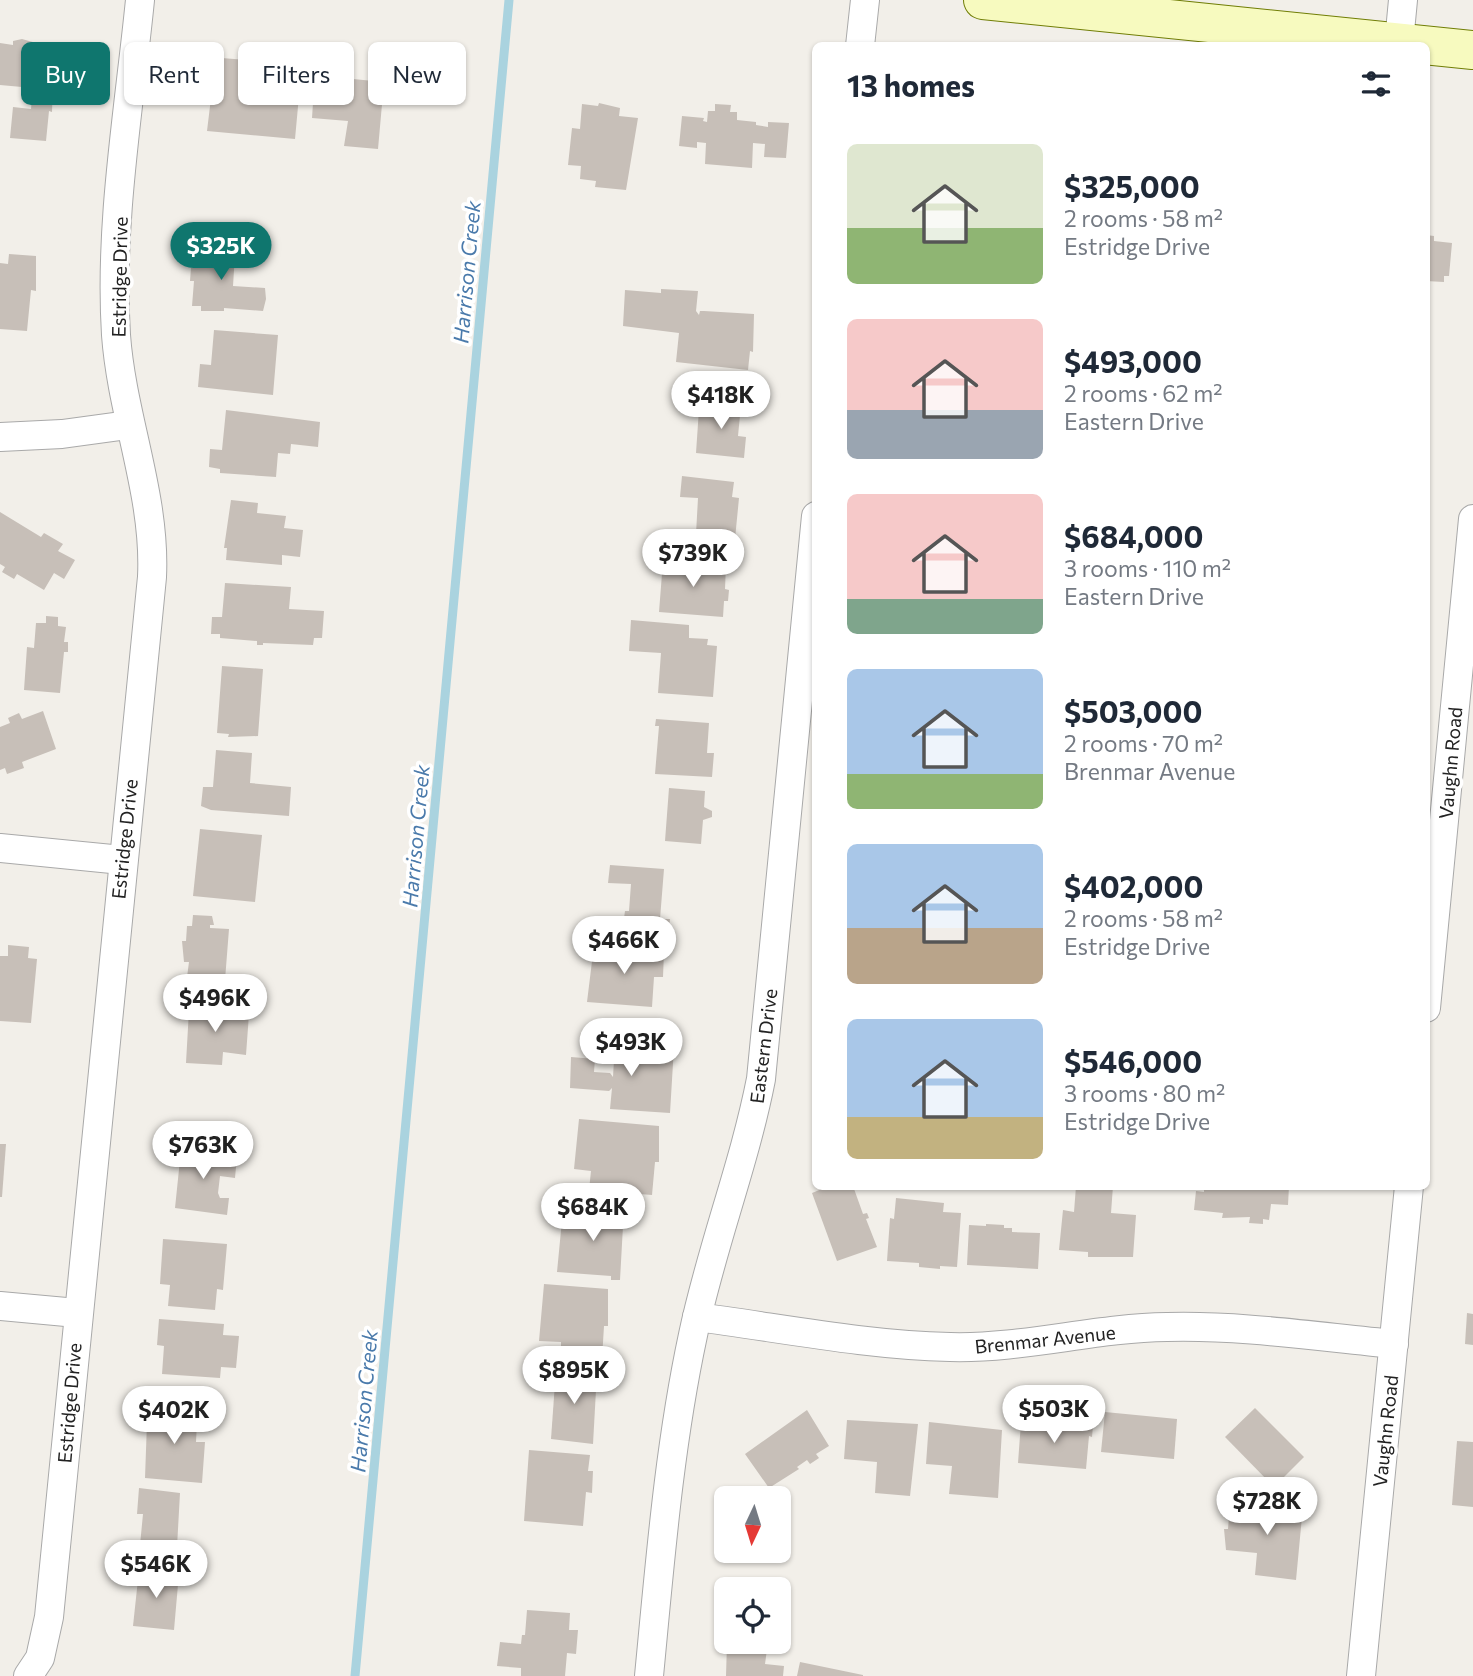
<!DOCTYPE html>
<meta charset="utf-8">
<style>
:root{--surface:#fff;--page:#f2f2f3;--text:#1f2937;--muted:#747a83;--accent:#0f766e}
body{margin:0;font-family:Commissioner,sans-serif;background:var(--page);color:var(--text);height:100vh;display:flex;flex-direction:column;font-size:26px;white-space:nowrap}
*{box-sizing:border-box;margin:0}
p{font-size:23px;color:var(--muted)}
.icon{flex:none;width:38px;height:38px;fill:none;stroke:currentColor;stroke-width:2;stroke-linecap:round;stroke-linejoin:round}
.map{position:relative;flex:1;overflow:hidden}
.drawer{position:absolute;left:812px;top:42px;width:618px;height:1148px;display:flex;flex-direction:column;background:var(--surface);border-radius:10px;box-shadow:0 2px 5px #0004}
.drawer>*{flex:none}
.guide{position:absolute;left:21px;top:42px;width:665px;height:63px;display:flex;gap:14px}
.needle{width:46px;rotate:184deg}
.tools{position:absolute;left:714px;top:1486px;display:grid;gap:14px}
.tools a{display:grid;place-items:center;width:77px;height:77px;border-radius:10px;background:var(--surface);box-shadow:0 2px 5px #0004;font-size:35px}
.price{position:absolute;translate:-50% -60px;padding:0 16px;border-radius:24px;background:#fff;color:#222;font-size:23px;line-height:46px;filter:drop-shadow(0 2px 4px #0008)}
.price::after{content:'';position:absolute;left:50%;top:42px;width:21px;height:16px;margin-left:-10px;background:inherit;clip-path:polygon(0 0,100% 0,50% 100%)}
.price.on{background:var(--accent);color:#fff}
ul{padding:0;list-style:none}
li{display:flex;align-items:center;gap:21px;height:175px;padding:0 35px}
li span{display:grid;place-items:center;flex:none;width:196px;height:140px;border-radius:10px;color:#555}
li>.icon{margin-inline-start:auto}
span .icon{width:84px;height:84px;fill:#fffc;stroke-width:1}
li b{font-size:30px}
h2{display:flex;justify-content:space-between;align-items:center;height:84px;padding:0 35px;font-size:30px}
.tag{padding:0 24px;border-radius:10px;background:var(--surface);box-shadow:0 2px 5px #0004;font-size:24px;line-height:63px}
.tag.on{background:var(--accent);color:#fff}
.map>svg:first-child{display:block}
</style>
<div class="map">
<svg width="1473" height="1676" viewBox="0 0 1473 1676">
<rect width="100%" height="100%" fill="#f2efe9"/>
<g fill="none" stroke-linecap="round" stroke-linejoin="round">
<polyline stroke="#aad3df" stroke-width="9" points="355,1676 509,0"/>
</g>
<g fill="#c7bfb8">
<polygon points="22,39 54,48 52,112 49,111 46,141 10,138 13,107 31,109 33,88 0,85 0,43 13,45 13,41"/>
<polygon points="209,57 259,61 258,70 301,74 295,139 207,131 211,98 205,97"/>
<polygon points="315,72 353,75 353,79 384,82 378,149 344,146 348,121 312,118"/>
<polygon points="599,103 620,108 619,116 638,118 626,190 595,187 596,181 580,179 581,166 568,165 572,128 580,129 582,104 598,106"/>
<polygon points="715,104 731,105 730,112 737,112 737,120 756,122 756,125 768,127 768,122 789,123 786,158 764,157 765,144 753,143 752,168 705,164 706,143 697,142 697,148 679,146 682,116 704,118 703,121 707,122 708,111 715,111"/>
<polygon points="1426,235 1434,236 1434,241 1452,243 1449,276 1444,276 1444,282 1426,281"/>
<polygon points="196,240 217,241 216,253 235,254 233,286 265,288 266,299 263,311 224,308 224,311 201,311 201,306 192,306 194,281 190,281 191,268 195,268"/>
<polygon points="9,254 36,256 36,291 31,290 27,331 0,329 0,263 8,264"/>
<polygon points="661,289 698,291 696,311 699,315 700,311 704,311 754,314 753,352 750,351 748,370 676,362 679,333 623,326 625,290 661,293"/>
<polygon points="214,330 278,335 273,395 198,387 200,364 211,365"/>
<polygon points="726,398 731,398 731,405 741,405 738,436 746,437 744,458 696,453 699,409 710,410 711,402 725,403"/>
<polygon points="226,410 320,422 318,447 291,444 290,454 278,453 276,477 220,473 220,469 209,467 210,449 222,450"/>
<polygon points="682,476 734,482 732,497 739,498 735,539 696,534 698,498 680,497"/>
<polygon points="231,500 258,503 257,513 286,516 284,528 303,530 300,557 282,555 282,565 226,560 227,548 224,548"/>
<polygon points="0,512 41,537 44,533 63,544 58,551 75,560 64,579 54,573 44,590 17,574 14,579 2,572 5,567 0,564"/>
<polygon points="663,561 726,565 725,589 729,590 728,601 724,601 723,617 659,612"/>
<polygon points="225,583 291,587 289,609 324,611 322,638 314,638 313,645 263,643 263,645 257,645 257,641 220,638 220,634 211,634 212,617 222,617"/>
<polygon points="46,616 58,617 58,626 66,627 64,642 68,642 68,652 64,652 60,693 24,690 27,647 34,648 36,623 46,623"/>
<polygon points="631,620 689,625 689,638 708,639 707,645 717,646 713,697 658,693 661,653 629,651"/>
<polygon points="222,666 263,669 258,736 228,737 229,734 217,733"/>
<polygon points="43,711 56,749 22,762 24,768 7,774 5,768 0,770 0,727 10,723 8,718 19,713 22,719"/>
<polygon points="656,719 709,723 707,753 714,753 712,777 655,774 659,726 655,726"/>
<polygon points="216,750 252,753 250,783 291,787 289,816 211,810 201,806 203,787 213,787"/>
<polygon points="669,788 705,791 704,807 712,811 712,817 703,820 701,844 665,841"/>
<polygon points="200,829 262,835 255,902 193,896"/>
<polygon points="610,865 664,869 660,919 670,919 668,938 614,934 615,917 624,918 625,911 629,911 631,884 608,883"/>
<polygon points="193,915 212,916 214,925 210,925 210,928 229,929 225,980 204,979 204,983 195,983 195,978 187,977 189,962 184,962 182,941 186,941 187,926 192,926"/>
<polygon points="8,945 29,947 28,958 37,959 31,1023 0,1021 0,956 8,956"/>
<polygon points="594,945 664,952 663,977 654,977 652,1007 587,1002"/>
<polygon points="197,999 216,1000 215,1011 249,1014 246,1055 223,1052 222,1065 186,1063 189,1010 195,1010"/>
<polygon points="615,1043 674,1047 670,1113 610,1109 612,1088 609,1091 570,1088 571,1057 595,1059 594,1072 610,1073 613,1077"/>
<polygon points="579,1119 659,1126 659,1162 655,1162 652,1195 589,1190 591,1171 574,1169"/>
<polygon points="0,1144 6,1144 2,1197 0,1197"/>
<polygon points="181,1150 237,1156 235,1178 220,1176 218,1193 220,1198 229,1198 227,1215 175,1208"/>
<polygon points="829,1186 853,1186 863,1214 867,1213 869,1218 866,1219 877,1247 837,1261 812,1193"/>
<polygon points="1076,1186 1113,1186 1111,1213 1136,1215 1133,1257 1088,1257 1088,1252 1059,1250 1063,1210 1074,1212"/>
<polygon points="1204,1186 1289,1186 1288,1205 1271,1204 1269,1220 1263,1219 1263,1224 1249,1223 1250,1217 1222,1218 1223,1213 1194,1210 1196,1191 1204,1192"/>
<polygon points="896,1198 944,1203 943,1212 961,1213 957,1267 940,1266 940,1269 919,1267 919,1263 887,1261 890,1218 894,1219"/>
<polygon points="584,1204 624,1208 620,1280 611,1280 611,1276 557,1272 562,1220 582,1222"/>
<polygon points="986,1224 1004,1225 1004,1228 1012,1228 1012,1232 1040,1233 1038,1269 967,1265 969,1225 986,1226"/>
<polygon points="163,1239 227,1244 223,1290 217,1289 215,1310 168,1306 170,1285 160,1284"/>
<polygon points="544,1284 608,1289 608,1326 604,1326 602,1359 561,1356 561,1342 539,1341"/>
<polygon points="1467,1313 1473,1314 1473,1345 1465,1344"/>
<polygon points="159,1319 224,1324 223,1335 239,1336 236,1368 221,1367 220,1378 162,1374 164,1346 157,1345"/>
<polygon points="556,1369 597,1372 593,1444 551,1439"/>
<polygon points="153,1405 190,1408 189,1421 197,1422 196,1442 205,1442 202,1483 145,1478 147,1422 152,1422"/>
<polygon points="1255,1408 1304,1457 1274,1487 1225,1437"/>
<polygon points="807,1410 829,1446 816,1454 819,1458 810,1464 807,1460 797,1467 799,1469 769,1488 745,1454"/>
<polygon points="1105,1412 1177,1419 1174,1459 1101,1452"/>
<polygon points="847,1420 918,1424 910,1496 875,1493 877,1462 844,1459"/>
<polygon points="929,1422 1002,1430 998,1498 949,1494 952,1466 926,1464"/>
<polygon points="1021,1422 1093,1426 1092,1437 1089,1436 1086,1469 1018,1463"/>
<polygon points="1457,1441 1473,1442 1473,1507 1452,1505"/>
<polygon points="529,1450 590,1455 588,1471 593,1471 592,1493 586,1492 583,1526 524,1521"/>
<polygon points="139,1488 180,1493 177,1547 140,1545 143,1514 137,1514"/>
<polygon points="1261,1502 1303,1506 1296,1580 1255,1575 1257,1553 1226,1550 1224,1529 1228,1529 1230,1504 1260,1507"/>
<polygon points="139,1570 179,1573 174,1630 133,1626"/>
<polygon points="527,1610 570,1613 569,1630 578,1630 576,1654 567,1653 565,1676 521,1676 521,1668 497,1666 500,1642 521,1644 522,1635 525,1635"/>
<polygon points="727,1642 768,1642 765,1664 784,1666 783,1676 726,1676"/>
<polygon points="800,1662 863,1675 863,1676 797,1676"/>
</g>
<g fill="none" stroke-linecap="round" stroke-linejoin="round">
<defs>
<g id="street">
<polyline points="1399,42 1403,0"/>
<polyline points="860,46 865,0"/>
<polyline points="0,437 62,434 128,425"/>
<polyline points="0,848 122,860"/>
<polyline points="1426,1008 1473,519"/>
<polyline points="0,1306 77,1313"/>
<path d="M 697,1317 C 781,1328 866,1345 950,1347 C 1023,1349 1094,1328 1167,1327 C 1242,1325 1319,1337 1394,1344"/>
<path d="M 28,1676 L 40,1658 L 49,1617 L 152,577 C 156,495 122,417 116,335 C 109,224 129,110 140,0"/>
<path d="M 649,1676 C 660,1562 669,1447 693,1335 C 711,1248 744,1166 761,1079 L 816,516"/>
<polyline points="1361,1676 1409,1186"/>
</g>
<polyline id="secondary" points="983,0 1473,50"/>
</defs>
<use href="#street" stroke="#a9a9a9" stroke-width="30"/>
<use href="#secondary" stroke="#707d05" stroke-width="40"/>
<use href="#street" stroke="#fff" stroke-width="28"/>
<use href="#secondary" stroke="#f7fabf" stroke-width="38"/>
</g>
<g text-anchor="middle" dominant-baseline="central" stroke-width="7" stroke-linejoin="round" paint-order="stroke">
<g font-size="19" fill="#222" stroke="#fff">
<text transform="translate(119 277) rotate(-89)">Estridge Drive</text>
<text transform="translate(1450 763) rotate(-85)">Vaughn Road</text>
<text transform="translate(124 839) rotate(-84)">Estridge Drive</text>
<text transform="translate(763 1046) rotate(-83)">Eastern Drive</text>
<text transform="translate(1045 1339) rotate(-6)">Brenmar Avenue</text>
<text transform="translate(69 1403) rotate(-85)">Estridge Drive</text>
<text transform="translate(1385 1431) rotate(-84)">Vaughn Road</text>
</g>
<g font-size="21" font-style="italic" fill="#4a7aab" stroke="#fff">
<text transform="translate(466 272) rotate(-85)">Harrison Creek</text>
<text transform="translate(415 836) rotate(-85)">Harrison Creek</text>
<text transform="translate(363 1401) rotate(-85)">Harrison Creek</text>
</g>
</g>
</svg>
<div class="tools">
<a><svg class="needle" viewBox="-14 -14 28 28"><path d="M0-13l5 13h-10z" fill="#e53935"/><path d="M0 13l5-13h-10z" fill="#747a83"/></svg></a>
<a><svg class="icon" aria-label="locate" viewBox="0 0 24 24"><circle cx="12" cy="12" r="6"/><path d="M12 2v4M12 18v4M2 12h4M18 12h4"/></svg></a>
</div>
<b class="price on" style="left:221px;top:282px">$325K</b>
<b class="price" style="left:721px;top:431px">$418K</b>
<b class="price" style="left:693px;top:589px">$739K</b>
<b class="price" style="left:624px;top:976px">$466K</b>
<b class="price" style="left:215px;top:1034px">$496K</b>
<b class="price" style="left:631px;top:1078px">$493K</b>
<b class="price" style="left:203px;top:1181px">$763K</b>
<b class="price" style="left:593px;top:1243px">$684K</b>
<b class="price" style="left:574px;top:1406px">$895K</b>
<b class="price" style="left:1054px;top:1445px">$503K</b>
<b class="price" style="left:174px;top:1446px">$402K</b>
<b class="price" style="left:1267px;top:1537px">$728K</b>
<b class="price" style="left:156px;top:1600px">$546K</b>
<div class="guide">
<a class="tag on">Buy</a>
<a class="tag">Rent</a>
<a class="tag">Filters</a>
<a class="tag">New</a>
</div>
<section class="drawer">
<h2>13 homes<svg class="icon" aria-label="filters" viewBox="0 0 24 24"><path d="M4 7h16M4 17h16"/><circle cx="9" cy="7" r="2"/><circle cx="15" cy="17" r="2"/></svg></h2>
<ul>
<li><span style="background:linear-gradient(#dfe7d0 60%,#8fb573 0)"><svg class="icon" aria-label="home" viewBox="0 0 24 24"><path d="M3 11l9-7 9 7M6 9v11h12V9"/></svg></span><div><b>$325,000</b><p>2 rooms · 58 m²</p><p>Estridge Drive</p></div></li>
<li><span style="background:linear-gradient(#f6c9c9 65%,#9aa5b1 0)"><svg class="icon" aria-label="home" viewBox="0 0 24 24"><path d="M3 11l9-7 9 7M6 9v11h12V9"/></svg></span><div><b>$493,000</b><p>2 rooms · 62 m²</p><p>Eastern Drive</p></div></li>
<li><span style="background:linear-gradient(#f6c9c9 75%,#7fa58c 0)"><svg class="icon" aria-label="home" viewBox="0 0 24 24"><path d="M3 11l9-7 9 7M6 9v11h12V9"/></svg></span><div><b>$684,000</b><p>3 rooms · 110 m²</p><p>Eastern Drive</p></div></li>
<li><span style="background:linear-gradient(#a9c7e8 75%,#8fb573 0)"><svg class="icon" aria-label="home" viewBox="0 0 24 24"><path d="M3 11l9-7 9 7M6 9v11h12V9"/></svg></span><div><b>$503,000</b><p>2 rooms · 70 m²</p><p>Brenmar Avenue</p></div></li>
<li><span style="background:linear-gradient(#a9c7e8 60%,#b9a48a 0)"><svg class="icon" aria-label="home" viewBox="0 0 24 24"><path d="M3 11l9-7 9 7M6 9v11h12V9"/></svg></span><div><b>$402,000</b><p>2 rooms · 58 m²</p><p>Estridge Drive</p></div></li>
<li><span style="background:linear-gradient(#a9c7e8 70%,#c2b280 0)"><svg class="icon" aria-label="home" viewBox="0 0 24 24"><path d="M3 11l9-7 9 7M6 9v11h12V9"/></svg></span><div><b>$546,000</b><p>3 rooms · 80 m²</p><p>Estridge Drive</p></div></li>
</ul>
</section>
</div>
